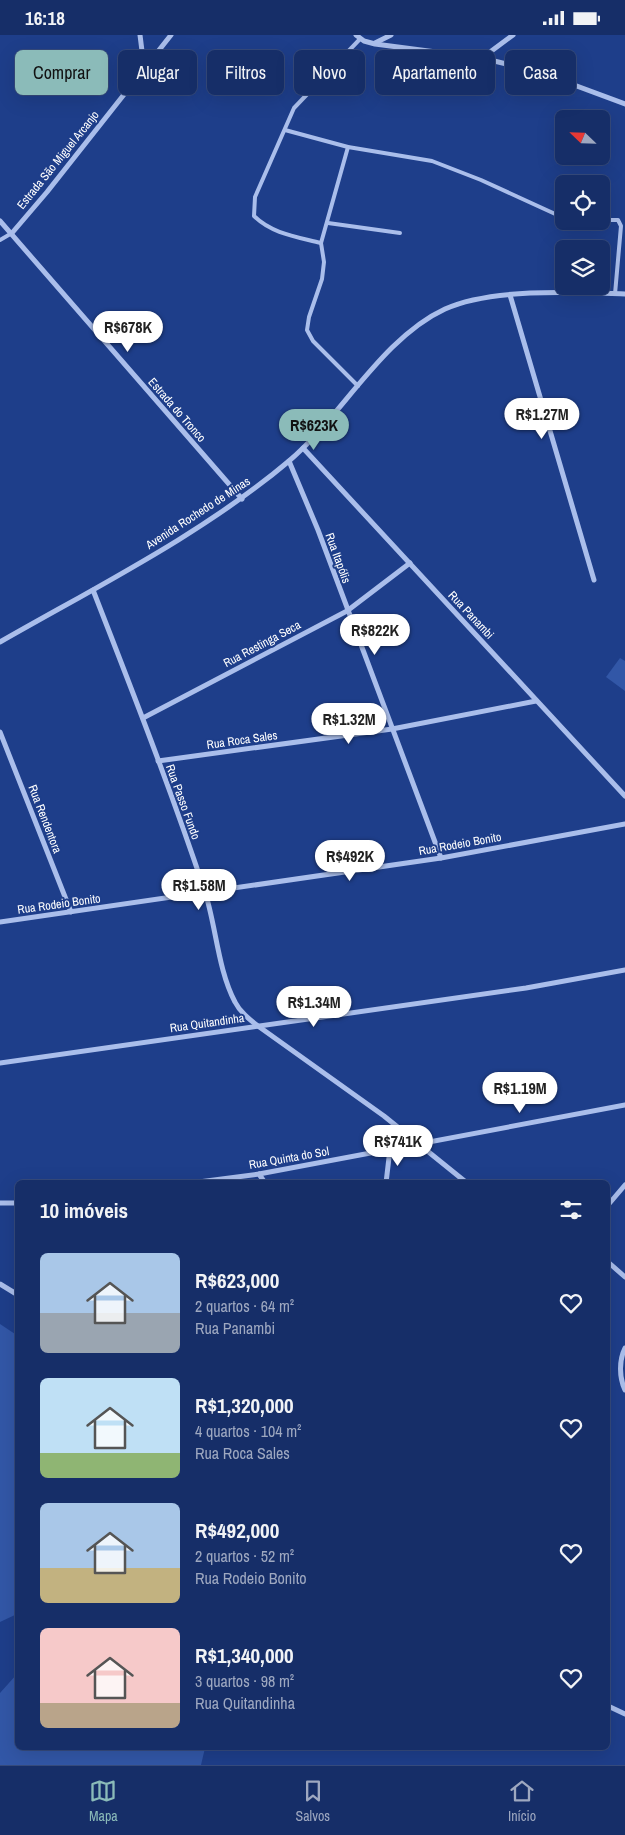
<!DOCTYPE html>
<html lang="pt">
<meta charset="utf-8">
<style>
:root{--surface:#162e68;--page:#233a71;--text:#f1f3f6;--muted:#9ea8c0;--line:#354a7c;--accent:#8bbbb9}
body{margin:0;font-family:"Archivo Narrow",sans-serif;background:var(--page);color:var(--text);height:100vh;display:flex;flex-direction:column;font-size:19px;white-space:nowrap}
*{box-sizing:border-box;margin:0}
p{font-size:16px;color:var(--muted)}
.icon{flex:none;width:28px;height:28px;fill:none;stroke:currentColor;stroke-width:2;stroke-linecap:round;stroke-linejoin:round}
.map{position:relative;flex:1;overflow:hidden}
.side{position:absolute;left:15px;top:1145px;width:595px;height:570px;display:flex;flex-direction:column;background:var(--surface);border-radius:8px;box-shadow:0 5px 20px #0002,0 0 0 1px var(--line)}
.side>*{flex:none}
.top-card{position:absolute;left:15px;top:15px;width:595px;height:45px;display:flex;gap:10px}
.needle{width:32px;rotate:293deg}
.controls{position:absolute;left:555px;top:75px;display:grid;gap:10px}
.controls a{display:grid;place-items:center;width:55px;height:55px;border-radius:8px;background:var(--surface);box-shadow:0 5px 20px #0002,0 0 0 1px var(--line);font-size:25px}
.price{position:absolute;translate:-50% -42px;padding:0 11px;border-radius:18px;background:#fff;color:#222;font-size:16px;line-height:32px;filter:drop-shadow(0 1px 2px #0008)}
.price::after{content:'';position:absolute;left:50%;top:30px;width:15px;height:11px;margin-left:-8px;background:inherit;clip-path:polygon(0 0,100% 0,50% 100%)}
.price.current{background:var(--accent);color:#111}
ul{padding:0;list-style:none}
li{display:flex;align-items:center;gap:15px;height:125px;padding:0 25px}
li span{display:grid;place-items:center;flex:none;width:140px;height:100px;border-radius:8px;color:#555}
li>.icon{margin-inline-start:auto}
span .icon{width:60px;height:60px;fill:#fffc;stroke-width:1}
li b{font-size:21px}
h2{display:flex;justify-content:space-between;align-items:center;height:60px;padding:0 25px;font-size:21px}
.chip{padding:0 18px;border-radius:8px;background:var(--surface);box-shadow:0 5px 20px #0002,0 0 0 1px var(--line);font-size:18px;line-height:45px}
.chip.current{background:var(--accent);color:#111}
.status{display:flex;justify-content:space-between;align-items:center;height:35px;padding:0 25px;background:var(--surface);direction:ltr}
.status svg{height:14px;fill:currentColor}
.tabs{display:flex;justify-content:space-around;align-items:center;height:70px;border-top:1px solid var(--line);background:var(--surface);font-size:14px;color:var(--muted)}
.tabs a{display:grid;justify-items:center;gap:2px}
.tabs .current{color:var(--accent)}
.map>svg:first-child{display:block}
</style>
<div class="status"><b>16:18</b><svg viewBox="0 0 49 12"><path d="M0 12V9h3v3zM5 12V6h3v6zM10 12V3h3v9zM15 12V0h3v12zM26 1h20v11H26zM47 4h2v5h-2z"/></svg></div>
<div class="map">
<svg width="625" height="1730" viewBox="0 0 625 1730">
<rect width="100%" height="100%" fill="#1e3e8a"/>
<g fill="#3257a7">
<polygon points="620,623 625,626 625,656 606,642"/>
<polygon points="0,1289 18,1301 17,1579 0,1587"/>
<polygon points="17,1639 18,1712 205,1713 201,1730 0,1730 0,1658"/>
</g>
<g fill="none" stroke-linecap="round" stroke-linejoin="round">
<g stroke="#aabeeb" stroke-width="4">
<polyline points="285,95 348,112 432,126 481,145 564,183"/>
<polyline points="348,112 321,208 324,227 322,244 309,282 307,295 313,306 358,351"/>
<polyline points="601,185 618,185 621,191 615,259"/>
<polyline points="328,188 400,198"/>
<polyline points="0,205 12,198"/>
<path d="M 321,208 C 298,202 272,199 254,181 L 255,162 L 294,73 L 360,4"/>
</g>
<g stroke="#aabeeb" stroke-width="5">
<polyline points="140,0 144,32"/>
<polyline points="356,0 364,6 375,9 482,23 539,37 625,69"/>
<polyline points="375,8 391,0"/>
<polyline points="482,23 513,0"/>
<polyline points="0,186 242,464"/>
<polyline points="12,198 47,157 171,0"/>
<polyline points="510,260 594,545"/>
<polyline points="303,413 625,761"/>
<polyline points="289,426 318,495 441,823"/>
<path d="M 93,555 C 132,655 171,755 205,857 C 216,891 218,935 235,967 C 240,977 249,984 258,991 L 384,1081 L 467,1148"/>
<path d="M 0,607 C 96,552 204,498 289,426 C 341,382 382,303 445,274 C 491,253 574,257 625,259"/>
<polyline points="143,683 347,576 410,528"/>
<polyline points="0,697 71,877"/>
<polyline points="158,726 392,694 536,666"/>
<polyline points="0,887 441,823 625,789"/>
<polyline points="0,1028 526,953 625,935"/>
<polyline points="259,1139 265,1148"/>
<polyline points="191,1148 259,1139 625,1070"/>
<polyline points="386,1148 390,1114"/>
<polyline points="0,1168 18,1168"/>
<polyline points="608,1170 625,1150"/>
<polyline points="608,1227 625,1242"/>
<polyline points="0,1249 18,1260"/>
<path d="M 625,1313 C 619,1325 619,1342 625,1355"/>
<polyline points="608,1671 625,1679"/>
</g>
</g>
<g text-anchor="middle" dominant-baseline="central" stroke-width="4" stroke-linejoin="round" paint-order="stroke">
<g font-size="12" fill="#fff" stroke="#1e3e8a">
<text transform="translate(58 125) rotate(-51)">Estrada São Miguel Arcanjo</text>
<text transform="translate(177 375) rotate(49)">Estrada do Tronco</text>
<text transform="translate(198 478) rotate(-33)">Avenida Rochedo de Minas</text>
<text transform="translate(338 523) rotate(70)">Rua Itapólis</text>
<text transform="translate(471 580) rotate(47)">Rua Panambi</text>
<text transform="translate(262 609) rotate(-28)">Rua Restinga Seca</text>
<text transform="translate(242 705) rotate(-8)">Rua Roca Sales</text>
<text transform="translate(183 767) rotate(70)">Rua Passo Fundo</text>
<text transform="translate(45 784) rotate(69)">Rua Rendentora</text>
<text transform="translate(460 809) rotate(-10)">Rua Rodeio Bonito</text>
<text transform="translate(59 869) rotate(-8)">Rua Rodeio Bonito</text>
<text transform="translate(207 988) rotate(-8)">Rua Quitandinha</text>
<text transform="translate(289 1123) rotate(-10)">Rua Quinta do Sol</text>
</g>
</g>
</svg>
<div class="controls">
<a><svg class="needle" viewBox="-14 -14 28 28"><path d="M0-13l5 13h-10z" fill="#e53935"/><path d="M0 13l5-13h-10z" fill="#9ea8c0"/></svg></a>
<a><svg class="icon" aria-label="locate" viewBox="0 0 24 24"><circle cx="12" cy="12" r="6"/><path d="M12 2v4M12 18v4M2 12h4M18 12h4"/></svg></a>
<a><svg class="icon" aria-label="layers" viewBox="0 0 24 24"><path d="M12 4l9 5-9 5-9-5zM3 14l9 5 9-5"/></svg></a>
</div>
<b class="price" style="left:128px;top:318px">R$678K</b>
<b class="price" style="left:542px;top:405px">R$1.27M</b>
<b class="price current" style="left:314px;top:416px">R$623K</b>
<b class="price" style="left:375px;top:621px">R$822K</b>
<b class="price" style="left:349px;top:710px">R$1.32M</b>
<b class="price" style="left:350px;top:847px">R$492K</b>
<b class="price" style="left:199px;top:876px">R$1.58M</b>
<b class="price" style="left:314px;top:993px">R$1.34M</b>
<b class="price" style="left:520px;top:1079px">R$1.19M</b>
<b class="price" style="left:398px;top:1132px">R$741K</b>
<div class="top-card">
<a class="chip current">Comprar</a>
<a class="chip">Alugar</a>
<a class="chip">Filtros</a>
<a class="chip">Novo</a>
<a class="chip">Apartamento</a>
<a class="chip">Casa</a>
</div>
<section class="side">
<h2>10 imóveis<svg class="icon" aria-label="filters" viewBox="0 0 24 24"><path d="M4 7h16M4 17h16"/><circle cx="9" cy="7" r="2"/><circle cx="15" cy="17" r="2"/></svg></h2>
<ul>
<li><span style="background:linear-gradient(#a9c7e8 60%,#9aa5b1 0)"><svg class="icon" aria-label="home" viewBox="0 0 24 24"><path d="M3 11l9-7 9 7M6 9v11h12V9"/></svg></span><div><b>R$623,000</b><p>2 quartos · 64 m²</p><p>Rua Panambi</p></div><svg class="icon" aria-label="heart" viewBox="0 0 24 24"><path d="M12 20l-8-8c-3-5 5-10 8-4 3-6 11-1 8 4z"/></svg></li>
<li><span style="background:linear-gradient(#bfe0f5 75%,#8fb573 0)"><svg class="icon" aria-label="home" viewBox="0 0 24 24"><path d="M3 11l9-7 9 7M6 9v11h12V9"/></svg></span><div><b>R$1,320,000</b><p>4 quartos · 104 m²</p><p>Rua Roca Sales</p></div><svg class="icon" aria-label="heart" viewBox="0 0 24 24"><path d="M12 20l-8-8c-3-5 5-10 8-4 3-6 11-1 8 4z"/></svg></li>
<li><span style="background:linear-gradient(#a9c7e8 65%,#c2b280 0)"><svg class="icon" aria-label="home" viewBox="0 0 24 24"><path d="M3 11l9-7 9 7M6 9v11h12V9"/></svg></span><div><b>R$492,000</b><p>2 quartos · 52 m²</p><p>Rua Rodeio Bonito</p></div><svg class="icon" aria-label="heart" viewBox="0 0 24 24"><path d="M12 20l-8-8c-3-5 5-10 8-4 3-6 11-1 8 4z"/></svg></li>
<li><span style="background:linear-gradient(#f6c9c9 75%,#b9a48a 0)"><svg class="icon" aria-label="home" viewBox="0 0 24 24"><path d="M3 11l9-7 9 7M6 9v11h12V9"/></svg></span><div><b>R$1,340,000</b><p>3 quartos · 98 m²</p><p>Rua Quitandinha</p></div><svg class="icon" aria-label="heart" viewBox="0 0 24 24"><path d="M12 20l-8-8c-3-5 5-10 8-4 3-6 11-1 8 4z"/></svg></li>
</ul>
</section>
</div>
<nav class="tabs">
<a class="current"><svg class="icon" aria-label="map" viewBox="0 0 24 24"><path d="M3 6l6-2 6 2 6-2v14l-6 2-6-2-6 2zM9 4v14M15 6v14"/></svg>Mapa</a>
<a><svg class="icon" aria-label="saved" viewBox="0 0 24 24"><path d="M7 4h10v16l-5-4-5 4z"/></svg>Salvos</a>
<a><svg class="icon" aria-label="home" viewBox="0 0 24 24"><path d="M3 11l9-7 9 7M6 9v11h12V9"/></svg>Início</a>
</nav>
